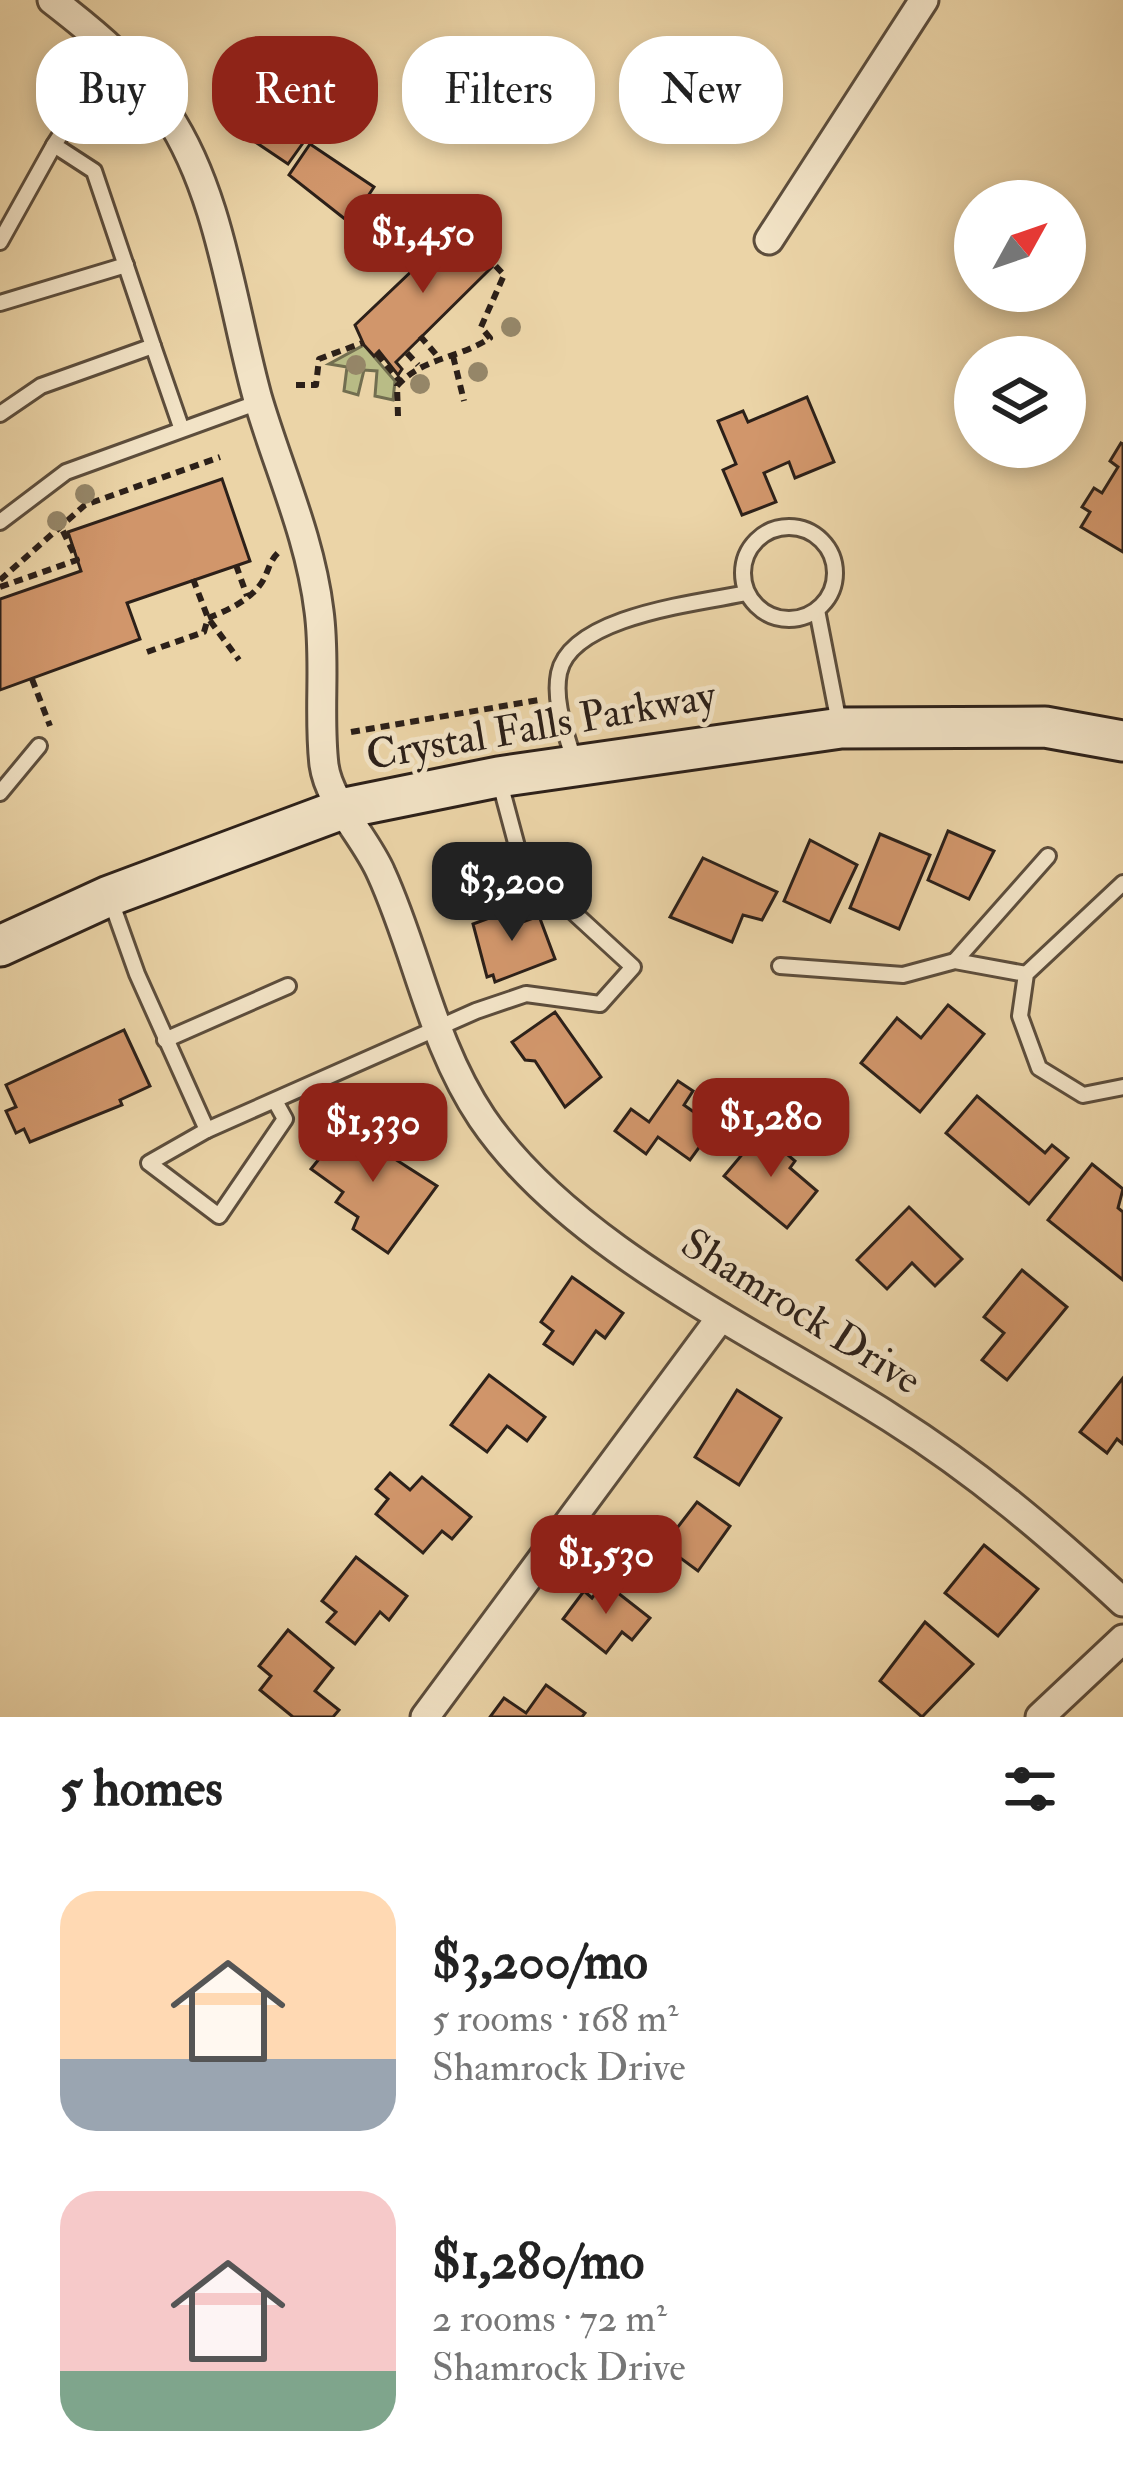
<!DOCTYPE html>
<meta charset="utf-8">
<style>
:root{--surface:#fff;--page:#f6f6f6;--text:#222;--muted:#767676;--accent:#8f2418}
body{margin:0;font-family:"IM FELL Double Pica",serif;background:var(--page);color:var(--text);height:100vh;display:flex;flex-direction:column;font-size:45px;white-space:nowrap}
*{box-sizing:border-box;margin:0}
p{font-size:39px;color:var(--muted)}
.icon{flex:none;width:66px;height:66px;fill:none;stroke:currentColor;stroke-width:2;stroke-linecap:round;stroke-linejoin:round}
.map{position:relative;height:1717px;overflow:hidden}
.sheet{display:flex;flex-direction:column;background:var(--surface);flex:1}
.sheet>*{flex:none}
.top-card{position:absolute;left:36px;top:36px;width:1053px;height:108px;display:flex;gap:24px}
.needle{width:78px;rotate:50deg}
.buttons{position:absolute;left:954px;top:180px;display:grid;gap:24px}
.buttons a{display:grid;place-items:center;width:132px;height:132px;border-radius:50%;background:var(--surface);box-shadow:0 6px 18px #0003;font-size:60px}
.price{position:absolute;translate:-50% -102px;padding:0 27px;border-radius:24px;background:var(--accent);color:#fff;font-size:39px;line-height:78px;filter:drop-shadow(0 3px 6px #0008)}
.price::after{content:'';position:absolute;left:50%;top:72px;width:36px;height:27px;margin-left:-18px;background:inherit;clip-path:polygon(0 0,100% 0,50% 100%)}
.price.selected{background:#222;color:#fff}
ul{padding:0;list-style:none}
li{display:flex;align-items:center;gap:36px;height:300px;padding:0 60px}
li span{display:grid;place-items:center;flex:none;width:336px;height:240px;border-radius:36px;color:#555}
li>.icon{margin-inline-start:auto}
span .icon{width:144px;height:144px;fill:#fffc;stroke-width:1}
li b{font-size:51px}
h2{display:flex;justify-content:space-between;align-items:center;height:144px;padding:0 60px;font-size:51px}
.chip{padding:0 42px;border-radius:48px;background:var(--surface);box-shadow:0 6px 18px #0003;font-size:42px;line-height:108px}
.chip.selected{background:var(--accent);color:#fff}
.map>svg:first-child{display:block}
</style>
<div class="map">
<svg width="1123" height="1717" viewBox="0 0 1123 1717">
<rect width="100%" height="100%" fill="#ebd4a7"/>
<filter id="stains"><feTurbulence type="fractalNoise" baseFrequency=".00167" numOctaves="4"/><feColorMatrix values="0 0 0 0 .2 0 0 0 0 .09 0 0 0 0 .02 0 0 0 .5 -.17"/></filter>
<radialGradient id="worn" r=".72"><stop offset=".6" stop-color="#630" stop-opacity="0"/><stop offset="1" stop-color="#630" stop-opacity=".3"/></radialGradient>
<polygon fill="#b9bc86" stroke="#726e50" stroke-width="3" points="364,345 395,381 393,400 375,396 377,371 364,370 358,395 344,391 347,367 329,364"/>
<g fill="#d1966b" stroke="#2c2019" stroke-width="3">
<polygon points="235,97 303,143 288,164 221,119"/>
<polygon points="310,144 374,187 350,223 289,175"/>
<polygon points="449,221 472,233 466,240 492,267 396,362 402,369 398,375 379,351 374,356 364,345 355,325 438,246 432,238"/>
<polygon points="807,397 834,462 795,478 789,462 764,473 776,502 742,515 723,470 736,464 718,421 743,411 748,422"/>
<polygon points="1121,443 1123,444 1123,552 1081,527 1090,512 1082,507 1094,488 1102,493 1118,467 1110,461"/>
<polygon points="222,479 250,561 127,603 140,639 0,690 0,599 81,571 68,532"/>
<polygon points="948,831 994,851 969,899 928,880"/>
<polygon points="880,834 930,855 899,929 850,908"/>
<polygon points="810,840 857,865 830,922 784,901"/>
<polygon points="703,858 777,892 762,920 743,915 732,942 670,917"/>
<polygon points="519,907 525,921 539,916 555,959 495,982 493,975 487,977 473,924"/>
<polygon points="948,1005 984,1034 920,1112 861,1063 897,1018 921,1038"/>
<polygon points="555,1012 601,1077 565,1107 535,1061 525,1060 512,1042"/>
<polygon points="124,1030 150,1086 120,1100 122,1105 30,1142 24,1129 16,1133 6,1111 16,1107 6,1085"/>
<polygon points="678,1081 693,1091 684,1105 698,1115 706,1104 722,1116 690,1160 658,1137 646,1154 615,1131 631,1109 649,1122"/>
<polygon points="977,1096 1045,1153 1052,1145 1068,1158 1029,1204 946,1133"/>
<polygon points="351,1119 391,1146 387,1154 437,1186 388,1253 353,1229 358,1217 336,1202 343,1192 311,1169"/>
<polygon points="761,1132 795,1161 790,1168 817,1191 787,1228 724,1176"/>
<polygon points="1092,1164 1123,1189 1118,1208 1123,1212 1123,1280 1048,1220"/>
<polygon points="909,1207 962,1259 935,1286 912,1263 887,1289 857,1260"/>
<polygon points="1022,1270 1067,1307 1007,1380 982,1360 1004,1333 984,1317"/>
<polygon points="572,1277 623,1313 605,1338 596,1331 573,1364 544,1344 553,1331 541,1322"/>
<polygon points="489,1375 545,1417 527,1441 507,1426 487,1452 451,1425"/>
<polygon points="1123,1378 1123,1444 1117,1439 1107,1453 1080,1432"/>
<polygon points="737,1390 781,1418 739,1485 695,1457"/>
<polygon points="390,1473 410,1490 422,1477 471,1517 452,1539 442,1531 423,1553 376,1514 388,1499 376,1489"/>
<polygon points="697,1502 730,1526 698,1571 671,1551 660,1566 634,1546 655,1518 674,1532"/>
<polygon points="984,1545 1038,1589 998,1636 945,1593"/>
<polygon points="356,1557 407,1596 389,1620 380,1612 355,1644 327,1622 336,1612 322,1601"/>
<polygon points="604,1582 650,1618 632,1640 622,1632 606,1653 563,1619 584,1591 592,1598"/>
<polygon points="925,1622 973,1664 922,1717 880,1681"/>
<polygon points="288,1630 333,1668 315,1691 339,1710 333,1717 293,1717 260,1690 271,1676 259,1666"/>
<polygon points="546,1685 585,1713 582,1717 490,1717 504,1698 526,1713"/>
</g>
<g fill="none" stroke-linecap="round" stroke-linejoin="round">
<defs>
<g id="service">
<polyline points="0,242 54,145"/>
<polyline points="0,303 126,265"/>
<polyline points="153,346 181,427"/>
<polyline points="0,414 41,386 153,346 94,171 54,145 116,49"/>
<polyline points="0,522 66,472 259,402"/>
<circle cx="789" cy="573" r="46"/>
<polyline points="817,610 839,723"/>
<path d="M 575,764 C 567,735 553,703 559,673 C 571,616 698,603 747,593"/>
<polyline points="0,793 39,746"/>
<polyline points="1123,883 1026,974 1020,1016 1039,1068 1083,1095 1123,1087"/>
<polyline points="111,901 137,974 207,1130 476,1011 526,994 600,1004 633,967 522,865 500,783"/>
<polyline points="955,961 1048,856"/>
<polyline points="780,966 903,975 955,961 1026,974"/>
<polyline points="165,1040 288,986"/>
<polyline points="207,1130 149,1163 219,1216 285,1119 275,1101"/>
</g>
<g id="minor">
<path d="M 52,0 C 96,34 136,67 167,114 C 220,193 232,305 257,396 C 278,468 310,536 319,611 C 326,662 318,714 324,765 C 329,802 366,838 381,873 C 418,954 431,1042 482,1118 C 571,1249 759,1333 891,1418 C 978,1473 1048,1533 1123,1602"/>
<polyline points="769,240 924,0"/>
<polyline points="425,1717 721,1317"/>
<polyline points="1040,1717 1123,1639"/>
</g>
<polyline id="secondary" points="0,946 109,896 345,808 498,777 841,728 1045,727 1123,741"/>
</defs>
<use href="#service" stroke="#5c4d3c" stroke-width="20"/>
<use href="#minor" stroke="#5c4d3c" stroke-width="33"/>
<use href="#secondary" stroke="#2c2019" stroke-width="45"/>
<g stroke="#2c2019" stroke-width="6" stroke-dasharray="9 6" stroke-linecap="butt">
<polyline points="420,336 440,359"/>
<polyline points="407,353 418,365"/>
<polyline points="377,354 400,381"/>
<polyline points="453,356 464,401"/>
<polyline points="296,385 316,385 319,359 362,343"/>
<path d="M 398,416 L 397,386 C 423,357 458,359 490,338 L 481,327 L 504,275 L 469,237"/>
<polyline points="236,565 247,596"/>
<polyline points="193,579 208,618 239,660"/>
<polyline points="0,580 85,505 220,457"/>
<polyline points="0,587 77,560 61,527"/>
<path d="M 147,652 L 204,632 L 208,618 C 226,611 247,602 260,585 C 269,573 268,561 280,551"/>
<polyline points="32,679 50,726"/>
<polyline points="351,732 539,700"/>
</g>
<use href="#service" stroke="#f2e3c6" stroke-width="14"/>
<use href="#minor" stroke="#f2e3c6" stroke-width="27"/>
<use href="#secondary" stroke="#f2e3c6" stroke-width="39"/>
</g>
<g fill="#958668">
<circle cx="511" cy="327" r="10"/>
<circle cx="356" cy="365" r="10"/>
<circle cx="478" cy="372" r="10"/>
<circle cx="420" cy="384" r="10"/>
<circle cx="85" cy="494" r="10"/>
<circle cx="57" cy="521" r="10"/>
</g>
<g text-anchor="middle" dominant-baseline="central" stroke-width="10" stroke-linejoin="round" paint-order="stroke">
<g font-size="42" fill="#2c2019" stroke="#f2e3c6">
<text transform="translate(541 726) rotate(-10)">Crystal Falls Parkway</text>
<text transform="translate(801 1312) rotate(32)">Shamrock Drive</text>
</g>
</g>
<rect width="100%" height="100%" filter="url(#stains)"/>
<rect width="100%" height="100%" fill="url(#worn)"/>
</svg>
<div class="buttons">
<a><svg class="needle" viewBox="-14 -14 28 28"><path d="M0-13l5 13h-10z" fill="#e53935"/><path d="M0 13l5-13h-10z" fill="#767676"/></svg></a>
<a><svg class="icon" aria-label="layers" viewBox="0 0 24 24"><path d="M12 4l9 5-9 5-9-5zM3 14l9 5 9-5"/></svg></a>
</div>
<b class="price" style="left:423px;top:296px">$1,450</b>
<b class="price selected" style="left:512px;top:944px">$3,200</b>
<b class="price" style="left:771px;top:1180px">$1,280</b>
<b class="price" style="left:373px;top:1185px">$1,330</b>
<b class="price" style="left:606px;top:1617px">$1,530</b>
<div class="top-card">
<a class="chip">Buy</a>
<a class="chip selected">Rent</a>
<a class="chip">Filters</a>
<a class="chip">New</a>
</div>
</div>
<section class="sheet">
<h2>5 homes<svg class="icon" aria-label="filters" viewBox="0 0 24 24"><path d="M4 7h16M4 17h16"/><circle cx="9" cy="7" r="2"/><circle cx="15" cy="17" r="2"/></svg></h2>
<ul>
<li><span style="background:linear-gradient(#ffd9b3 70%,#9aa5b1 0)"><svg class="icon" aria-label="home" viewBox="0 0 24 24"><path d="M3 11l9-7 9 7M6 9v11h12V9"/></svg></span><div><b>$3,200/mo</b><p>5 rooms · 168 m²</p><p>Shamrock Drive</p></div></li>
<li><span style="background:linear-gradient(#f6c9c9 75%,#7fa58c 0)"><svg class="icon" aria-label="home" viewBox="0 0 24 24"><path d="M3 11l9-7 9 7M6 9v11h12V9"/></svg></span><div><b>$1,280/mo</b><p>2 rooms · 72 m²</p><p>Shamrock Drive</p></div></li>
</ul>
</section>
